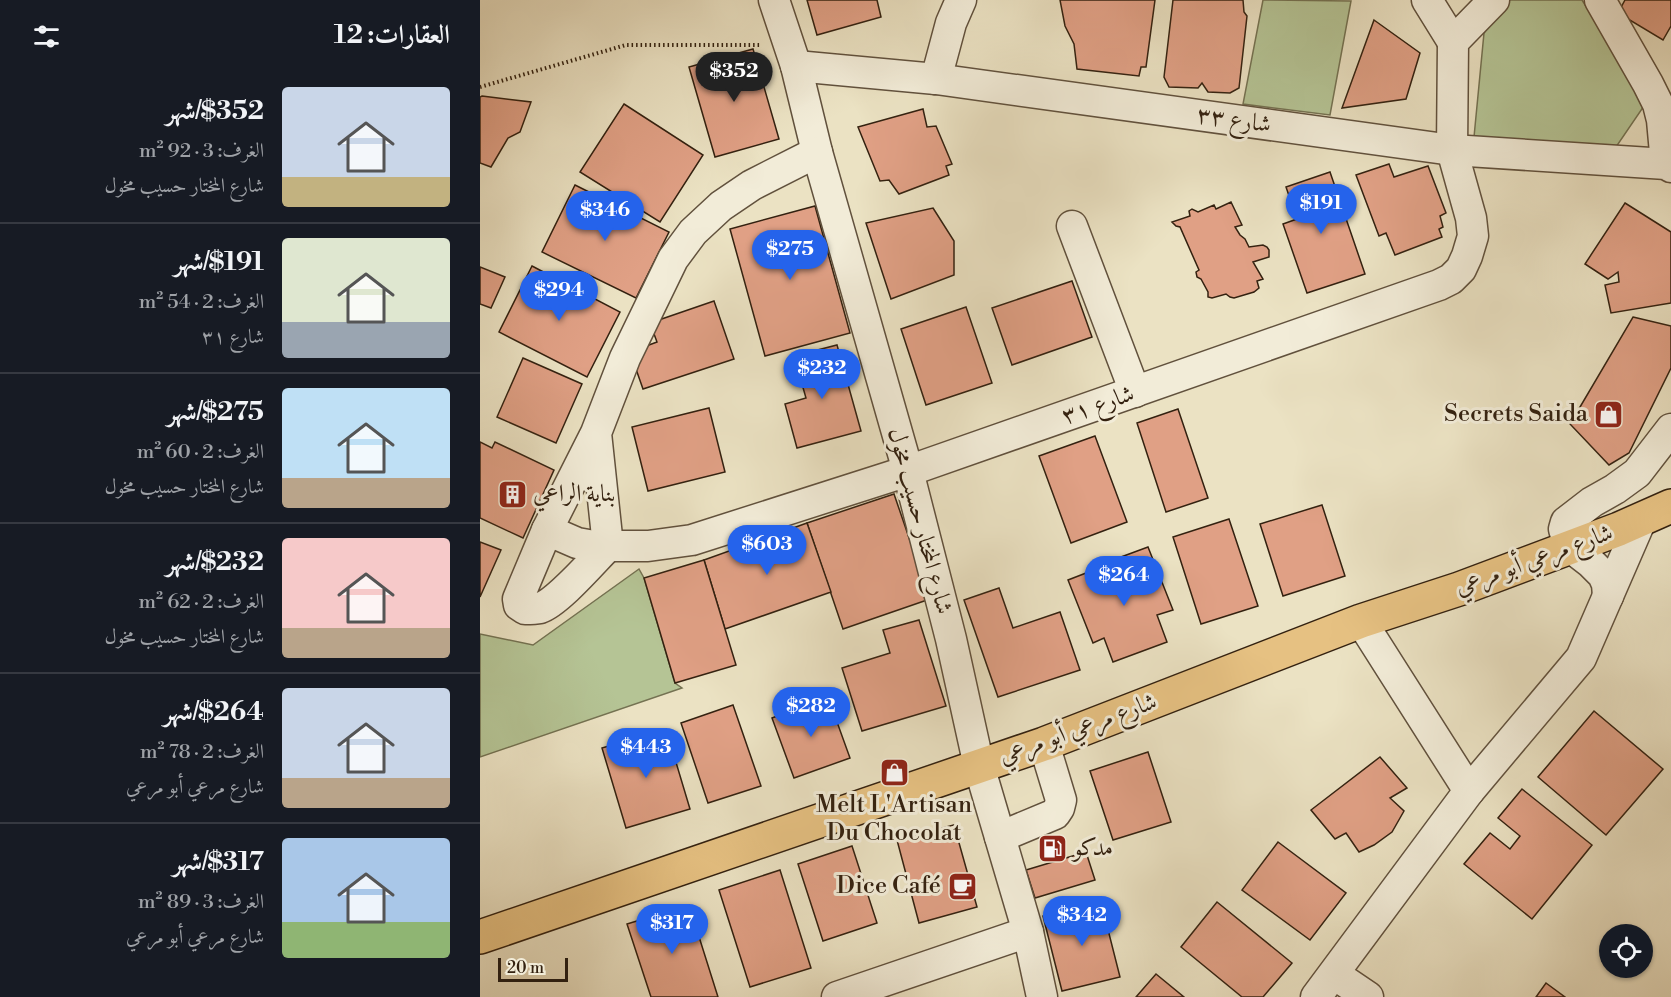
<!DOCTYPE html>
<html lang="ar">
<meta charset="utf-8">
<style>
:root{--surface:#171b24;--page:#242831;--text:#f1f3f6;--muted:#9ea1a6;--line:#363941;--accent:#2563eb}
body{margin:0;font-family:"Libre Bodoni",Amiri,serif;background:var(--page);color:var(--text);direction:rtl;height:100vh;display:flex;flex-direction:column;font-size:22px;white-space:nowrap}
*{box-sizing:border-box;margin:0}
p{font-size:20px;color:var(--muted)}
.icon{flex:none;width:33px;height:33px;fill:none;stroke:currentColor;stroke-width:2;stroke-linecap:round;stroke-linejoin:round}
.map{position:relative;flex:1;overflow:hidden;direction:ltr}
.panel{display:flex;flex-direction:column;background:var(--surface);width:480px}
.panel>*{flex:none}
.buttons{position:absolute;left:1119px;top:924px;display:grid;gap:12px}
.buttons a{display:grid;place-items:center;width:54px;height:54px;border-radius:50%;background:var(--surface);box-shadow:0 2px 4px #0004;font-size:30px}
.scale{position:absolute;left:18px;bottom:15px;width:70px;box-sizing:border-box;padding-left:6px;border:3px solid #332110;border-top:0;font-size:16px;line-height:21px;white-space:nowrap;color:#332110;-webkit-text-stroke:4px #f2ecd8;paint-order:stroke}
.price{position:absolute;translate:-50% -51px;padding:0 14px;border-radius:21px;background:var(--accent);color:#fff;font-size:20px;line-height:39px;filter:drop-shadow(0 2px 3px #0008)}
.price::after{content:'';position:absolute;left:50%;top:36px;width:18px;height:14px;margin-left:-9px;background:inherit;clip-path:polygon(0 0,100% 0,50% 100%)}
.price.selected{background:#222;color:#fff}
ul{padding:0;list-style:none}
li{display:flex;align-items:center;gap:18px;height:150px;padding:0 30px}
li+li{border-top:2px solid var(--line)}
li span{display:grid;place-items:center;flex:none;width:168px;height:120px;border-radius:6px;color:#555}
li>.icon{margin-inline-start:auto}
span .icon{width:72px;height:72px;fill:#fffc;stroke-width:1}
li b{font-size:26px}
h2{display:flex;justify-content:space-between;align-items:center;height:72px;padding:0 30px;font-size:26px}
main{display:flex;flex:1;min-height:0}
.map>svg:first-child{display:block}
</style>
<main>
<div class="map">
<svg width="1191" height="997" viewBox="0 0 1191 997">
<rect width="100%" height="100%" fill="#ebe2c3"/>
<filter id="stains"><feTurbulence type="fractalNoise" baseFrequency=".00333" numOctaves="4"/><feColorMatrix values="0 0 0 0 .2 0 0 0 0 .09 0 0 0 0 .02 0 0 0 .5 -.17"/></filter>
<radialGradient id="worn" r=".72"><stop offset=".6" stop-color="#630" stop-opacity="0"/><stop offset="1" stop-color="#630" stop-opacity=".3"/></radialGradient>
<g fill="#b5c495" stroke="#747252" stroke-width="1.5">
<polygon points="783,0 871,1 850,115 763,104"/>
<polygon points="1026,0 1102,0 1166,103 1136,147 994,137 1004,33"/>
<polygon points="159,569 164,578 195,683 202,688 0,757 0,634 53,645"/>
</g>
<g fill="#e0a085" stroke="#332110" stroke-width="1.5">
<polygon points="327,0 397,0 401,17 337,35"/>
<polygon points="580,0 675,0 666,67 661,67 659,76 597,69 594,44 585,26"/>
<polygon points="693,0 763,0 764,12 767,16 759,88 750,93 728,92 722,83 718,88 689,87 684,77"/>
<polygon points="1145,0 1191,0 1191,26 1183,40 1138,13"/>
<polygon points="894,20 940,53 926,99 862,108"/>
<polygon points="273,49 299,139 235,157 209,67"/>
<polygon points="2,96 51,102 40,132 28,138 11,167 0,163 0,97"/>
<polygon points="144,104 223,155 180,222 100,172"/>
<polygon points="443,109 447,127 456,126 472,164 466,166 469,175 419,194 409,180 400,181 378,127"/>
<polygon points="909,164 914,177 948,166 966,213 960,216 963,227 959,229 962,237 915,255 906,233 899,236 876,175"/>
<polygon points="850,172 885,274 827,293 803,224 817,219 806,187"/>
<polygon points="95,185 189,232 156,298 62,252"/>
<polygon points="751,202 762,225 755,227 760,235 765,239 769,247 783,245 787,247 789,250 789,257 773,262 783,279 777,281 779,288 774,292 754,298 750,297 746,294 732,298 728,297 728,292 721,279 717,277 716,272 719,270 700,227 696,226 692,222 710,216 709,211 712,209 718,212 734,205 736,209"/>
<polygon points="1145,203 1191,232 1191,303 1131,313 1125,285 1139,282 1138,272 1128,279 1105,264"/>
<polygon points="335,206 370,333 285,356 250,229"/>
<polygon points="453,208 474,241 474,275 411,299 386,223"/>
<polygon points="52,266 140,312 107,377 19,332"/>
<polygon points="0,267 25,277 11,308 0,304"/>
<polygon points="592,281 612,337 532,365 512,308"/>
<polygon points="234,301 254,359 163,389 150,352 177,342 170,323"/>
<polygon points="486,307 512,383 446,405 421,329"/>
<polygon points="1153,317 1191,326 1191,368 1149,453 1129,465 1090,424"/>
<polygon points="357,345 381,431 317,448 305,404 326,398 314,356"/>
<polygon points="43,358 102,384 76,443 17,417"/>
<polygon points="229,408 245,472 168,491 152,427"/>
<polygon points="698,409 728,498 686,512 657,423"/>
<polygon points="615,436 647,522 591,543 559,456"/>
<polygon points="0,442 12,448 15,442 74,470 43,538 0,518"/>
<polygon points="414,494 450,599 363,629 327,523"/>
<polygon points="842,505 865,576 803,596 780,524"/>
<polygon points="749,519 778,606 721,624 693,537"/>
<polygon points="327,523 351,592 245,629 224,560"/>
<polygon points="0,542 21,550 0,597"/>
<polygon points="668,547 693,610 677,615 687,642 633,662 624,638 613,643 588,580 619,568 627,587 650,579 641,557"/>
<polygon points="224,560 256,665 195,683 164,578"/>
<polygon points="519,588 533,628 580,612 600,670 518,697 484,600"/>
<polygon points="439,620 466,706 382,731 362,668 410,653 403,630"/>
<polygon points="348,697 370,758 314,778 292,718"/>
<polygon points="253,705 281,786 228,803 201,723"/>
<polygon points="1114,711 1183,769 1126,835 1058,777"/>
<polygon points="186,729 210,809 146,828 122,748"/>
<polygon points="668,752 691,822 633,840 610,771"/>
<polygon points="900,757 927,788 910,798 924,811 912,832 894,845 879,852 866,833 855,839 831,810"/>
<polygon points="1042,789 1112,845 1052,919 984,864 1010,833 1030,849 1040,836 1018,818"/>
<polygon points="474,825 497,907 439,923 417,840"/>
<polygon points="798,842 866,893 830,940 762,890"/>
<polygon points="372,846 397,923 343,941 318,864"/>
<polygon points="606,852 615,880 555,898 546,870"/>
<polygon points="300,870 331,968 270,987 239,890"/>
<polygon points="621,902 640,977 582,991 563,916"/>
<polygon points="737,902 812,963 783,997 762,997 701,947"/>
<polygon points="209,905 238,997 171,997 147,924"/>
<polygon points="676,974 704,997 656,997"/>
<polygon points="1066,983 1085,997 1056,997"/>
</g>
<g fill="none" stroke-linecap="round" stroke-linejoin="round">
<defs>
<g id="minor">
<polyline points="294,0 316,66 337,152 428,471 471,639 499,766 548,932 562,997"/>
<polyline points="947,0 973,42"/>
<polyline points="1120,0 1168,84 1178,104 1182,120 1186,164"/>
<polyline points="316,66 456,79 972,150 1186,164 1191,167"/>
<polyline points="456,79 471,23 481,0"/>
<polyline points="592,226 655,392"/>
<path d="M 116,433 L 67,530 L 38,599 L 39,605 L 45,609 C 50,609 55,609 60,608 C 78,602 113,561 128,546 L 116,433 L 145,358 L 193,259 L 213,232 L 241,206 L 272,185 L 337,152"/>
<polyline points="67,530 97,543 114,546 168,546 212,540 428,471 959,285 971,279 981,269 987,256 993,236 991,218 972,150 973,42 1014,0"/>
<polyline points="1128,596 1127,584 1123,575 1111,563 1089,546 1084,529 1086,522 1112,502 1135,489 1157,473 1191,429"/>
<polyline points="881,621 989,791"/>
<polyline points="520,837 575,814 579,808 581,800 564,744"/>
<polyline points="854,974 888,997"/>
<polyline points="357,997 548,932"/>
<polyline points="836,997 989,791 1101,658 1161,520"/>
</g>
<polyline id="major" points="0,937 564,744 881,621 979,589 1139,529 1191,506"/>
</defs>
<use href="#minor" stroke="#61513d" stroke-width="33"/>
<use href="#major" stroke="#332110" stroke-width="36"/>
<polyline stroke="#332110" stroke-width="4" stroke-dasharray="1.5 3" stroke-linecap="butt" points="0,87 146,45 282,45"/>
<use href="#minor" stroke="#f2ecd8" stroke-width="30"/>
<use href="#major" stroke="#e6c182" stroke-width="33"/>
</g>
<defs>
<symbol id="shop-square" viewBox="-11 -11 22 22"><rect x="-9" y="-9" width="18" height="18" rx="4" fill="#8f2418" stroke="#f2ecd8"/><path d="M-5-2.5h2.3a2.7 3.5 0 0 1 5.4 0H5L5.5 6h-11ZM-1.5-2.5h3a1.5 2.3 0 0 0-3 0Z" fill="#fff"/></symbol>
<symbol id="building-square" viewBox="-11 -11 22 22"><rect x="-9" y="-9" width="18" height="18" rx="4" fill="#8f2418" stroke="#f2ecd8"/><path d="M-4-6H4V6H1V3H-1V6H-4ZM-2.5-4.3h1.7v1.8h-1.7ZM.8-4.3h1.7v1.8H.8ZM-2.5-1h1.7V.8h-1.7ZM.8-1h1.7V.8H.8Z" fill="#fff"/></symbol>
<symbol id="fuel-square" viewBox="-11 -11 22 22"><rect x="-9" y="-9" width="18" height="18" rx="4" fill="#8f2418" stroke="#f2ecd8"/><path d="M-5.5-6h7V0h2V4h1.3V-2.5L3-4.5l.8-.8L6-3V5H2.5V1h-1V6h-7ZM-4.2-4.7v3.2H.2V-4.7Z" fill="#fff"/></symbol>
<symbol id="cafe-square" viewBox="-11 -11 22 22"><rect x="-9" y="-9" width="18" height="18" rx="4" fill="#8f2418" stroke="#f2ecd8"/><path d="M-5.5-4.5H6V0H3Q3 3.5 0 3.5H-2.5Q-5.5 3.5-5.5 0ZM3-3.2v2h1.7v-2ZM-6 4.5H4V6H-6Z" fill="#fff"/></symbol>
</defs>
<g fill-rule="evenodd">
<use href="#shop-square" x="1112" y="398" width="33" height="33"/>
<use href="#building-square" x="16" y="478" width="33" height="33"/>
<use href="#shop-square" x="398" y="756" width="33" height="33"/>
<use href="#fuel-square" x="556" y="832" width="33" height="33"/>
<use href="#cafe-square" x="466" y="870" width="33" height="33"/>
</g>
<g text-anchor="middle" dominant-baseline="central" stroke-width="6" stroke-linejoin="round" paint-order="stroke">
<g font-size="24" fill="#332110" stroke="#f2ecd8">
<text transform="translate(754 120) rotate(8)">شارع ٣٣</text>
<text transform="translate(618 405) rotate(-19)">شارع ٣١</text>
<text transform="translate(440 521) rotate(75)">شارع المختار حسيب مخول</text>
<text transform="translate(1054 560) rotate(-20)">شارع مرعي أبو مرعي</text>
<text transform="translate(598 729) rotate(-20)">شارع مرعي أبو مرعي</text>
</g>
<g font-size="24" fill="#332110" stroke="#f2ecd8" text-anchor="end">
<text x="1108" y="414">Secrets Saida</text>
<text x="53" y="494" text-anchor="start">بناية الراعي</text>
<text x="414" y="805" text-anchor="middle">Melt L'Artisan<tspan x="414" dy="28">Du Chocolat</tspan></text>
<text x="593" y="848" text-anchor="start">مدكو</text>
<text x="461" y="886">Dice Café</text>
</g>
</g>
<rect width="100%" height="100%" filter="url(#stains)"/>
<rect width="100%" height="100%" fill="url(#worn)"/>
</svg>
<div class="buttons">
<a><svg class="icon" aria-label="locate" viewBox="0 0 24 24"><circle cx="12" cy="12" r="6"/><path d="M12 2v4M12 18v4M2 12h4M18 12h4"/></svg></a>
</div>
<div class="scale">20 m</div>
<b class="price selected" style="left:254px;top:103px">$352</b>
<b class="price" style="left:841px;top:235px">$191</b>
<b class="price" style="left:125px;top:242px">$346</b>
<b class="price" style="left:310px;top:281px">$275</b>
<b class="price" style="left:79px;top:322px">$294</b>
<b class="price" style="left:342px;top:400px">$232</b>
<b class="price" style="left:287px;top:576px">$603</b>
<b class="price" style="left:644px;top:607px">$264</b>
<b class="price" style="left:331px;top:738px">$282</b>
<b class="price" style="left:166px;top:779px">$443</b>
<b class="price" style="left:602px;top:947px">$342</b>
<b class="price" style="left:192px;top:955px">$317</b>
</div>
<section class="panel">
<h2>العقارات: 12<svg class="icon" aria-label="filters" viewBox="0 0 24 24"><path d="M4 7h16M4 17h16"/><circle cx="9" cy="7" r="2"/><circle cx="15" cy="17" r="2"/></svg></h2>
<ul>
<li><span style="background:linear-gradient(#c9d6e8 75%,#c2b280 0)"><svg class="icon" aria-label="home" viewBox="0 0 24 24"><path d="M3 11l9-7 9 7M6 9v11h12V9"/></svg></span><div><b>$352/شهر</b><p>الغرف: 3 · 92 m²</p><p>شارع المختار حسيب مخول</p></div></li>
<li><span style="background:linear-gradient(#dfe7d0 70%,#9aa5b1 0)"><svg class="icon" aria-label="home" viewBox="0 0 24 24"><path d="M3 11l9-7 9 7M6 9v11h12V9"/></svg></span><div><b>$191/شهر</b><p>الغرف: 2 · 54 m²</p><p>شارع ٣١</p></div></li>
<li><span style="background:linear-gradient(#bfe0f5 75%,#b9a48a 0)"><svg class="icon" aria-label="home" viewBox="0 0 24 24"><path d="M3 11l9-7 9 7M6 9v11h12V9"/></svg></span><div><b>$275/شهر</b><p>الغرف: 2 · 60 m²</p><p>شارع المختار حسيب مخول</p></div></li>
<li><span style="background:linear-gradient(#f6c9c9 75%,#b9a48a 0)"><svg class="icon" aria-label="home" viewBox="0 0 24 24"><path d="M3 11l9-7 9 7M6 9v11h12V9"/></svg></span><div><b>$232/شهر</b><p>الغرف: 2 · 62 m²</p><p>شارع المختار حسيب مخول</p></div></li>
<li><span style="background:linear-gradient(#c9d6e8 75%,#b9a48a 0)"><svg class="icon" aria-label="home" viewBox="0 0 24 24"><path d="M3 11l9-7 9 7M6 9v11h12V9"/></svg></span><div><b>$264/شهر</b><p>الغرف: 2 · 78 m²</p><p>شارع مرعي أبو مرعي</p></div></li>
<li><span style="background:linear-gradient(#a9c7e8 70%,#8fb573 0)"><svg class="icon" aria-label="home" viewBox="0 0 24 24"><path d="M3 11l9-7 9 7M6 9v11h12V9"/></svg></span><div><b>$317/شهر</b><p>الغرف: 3 · 89 m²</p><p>شارع مرعي أبو مرعي</p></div></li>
</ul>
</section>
</main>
